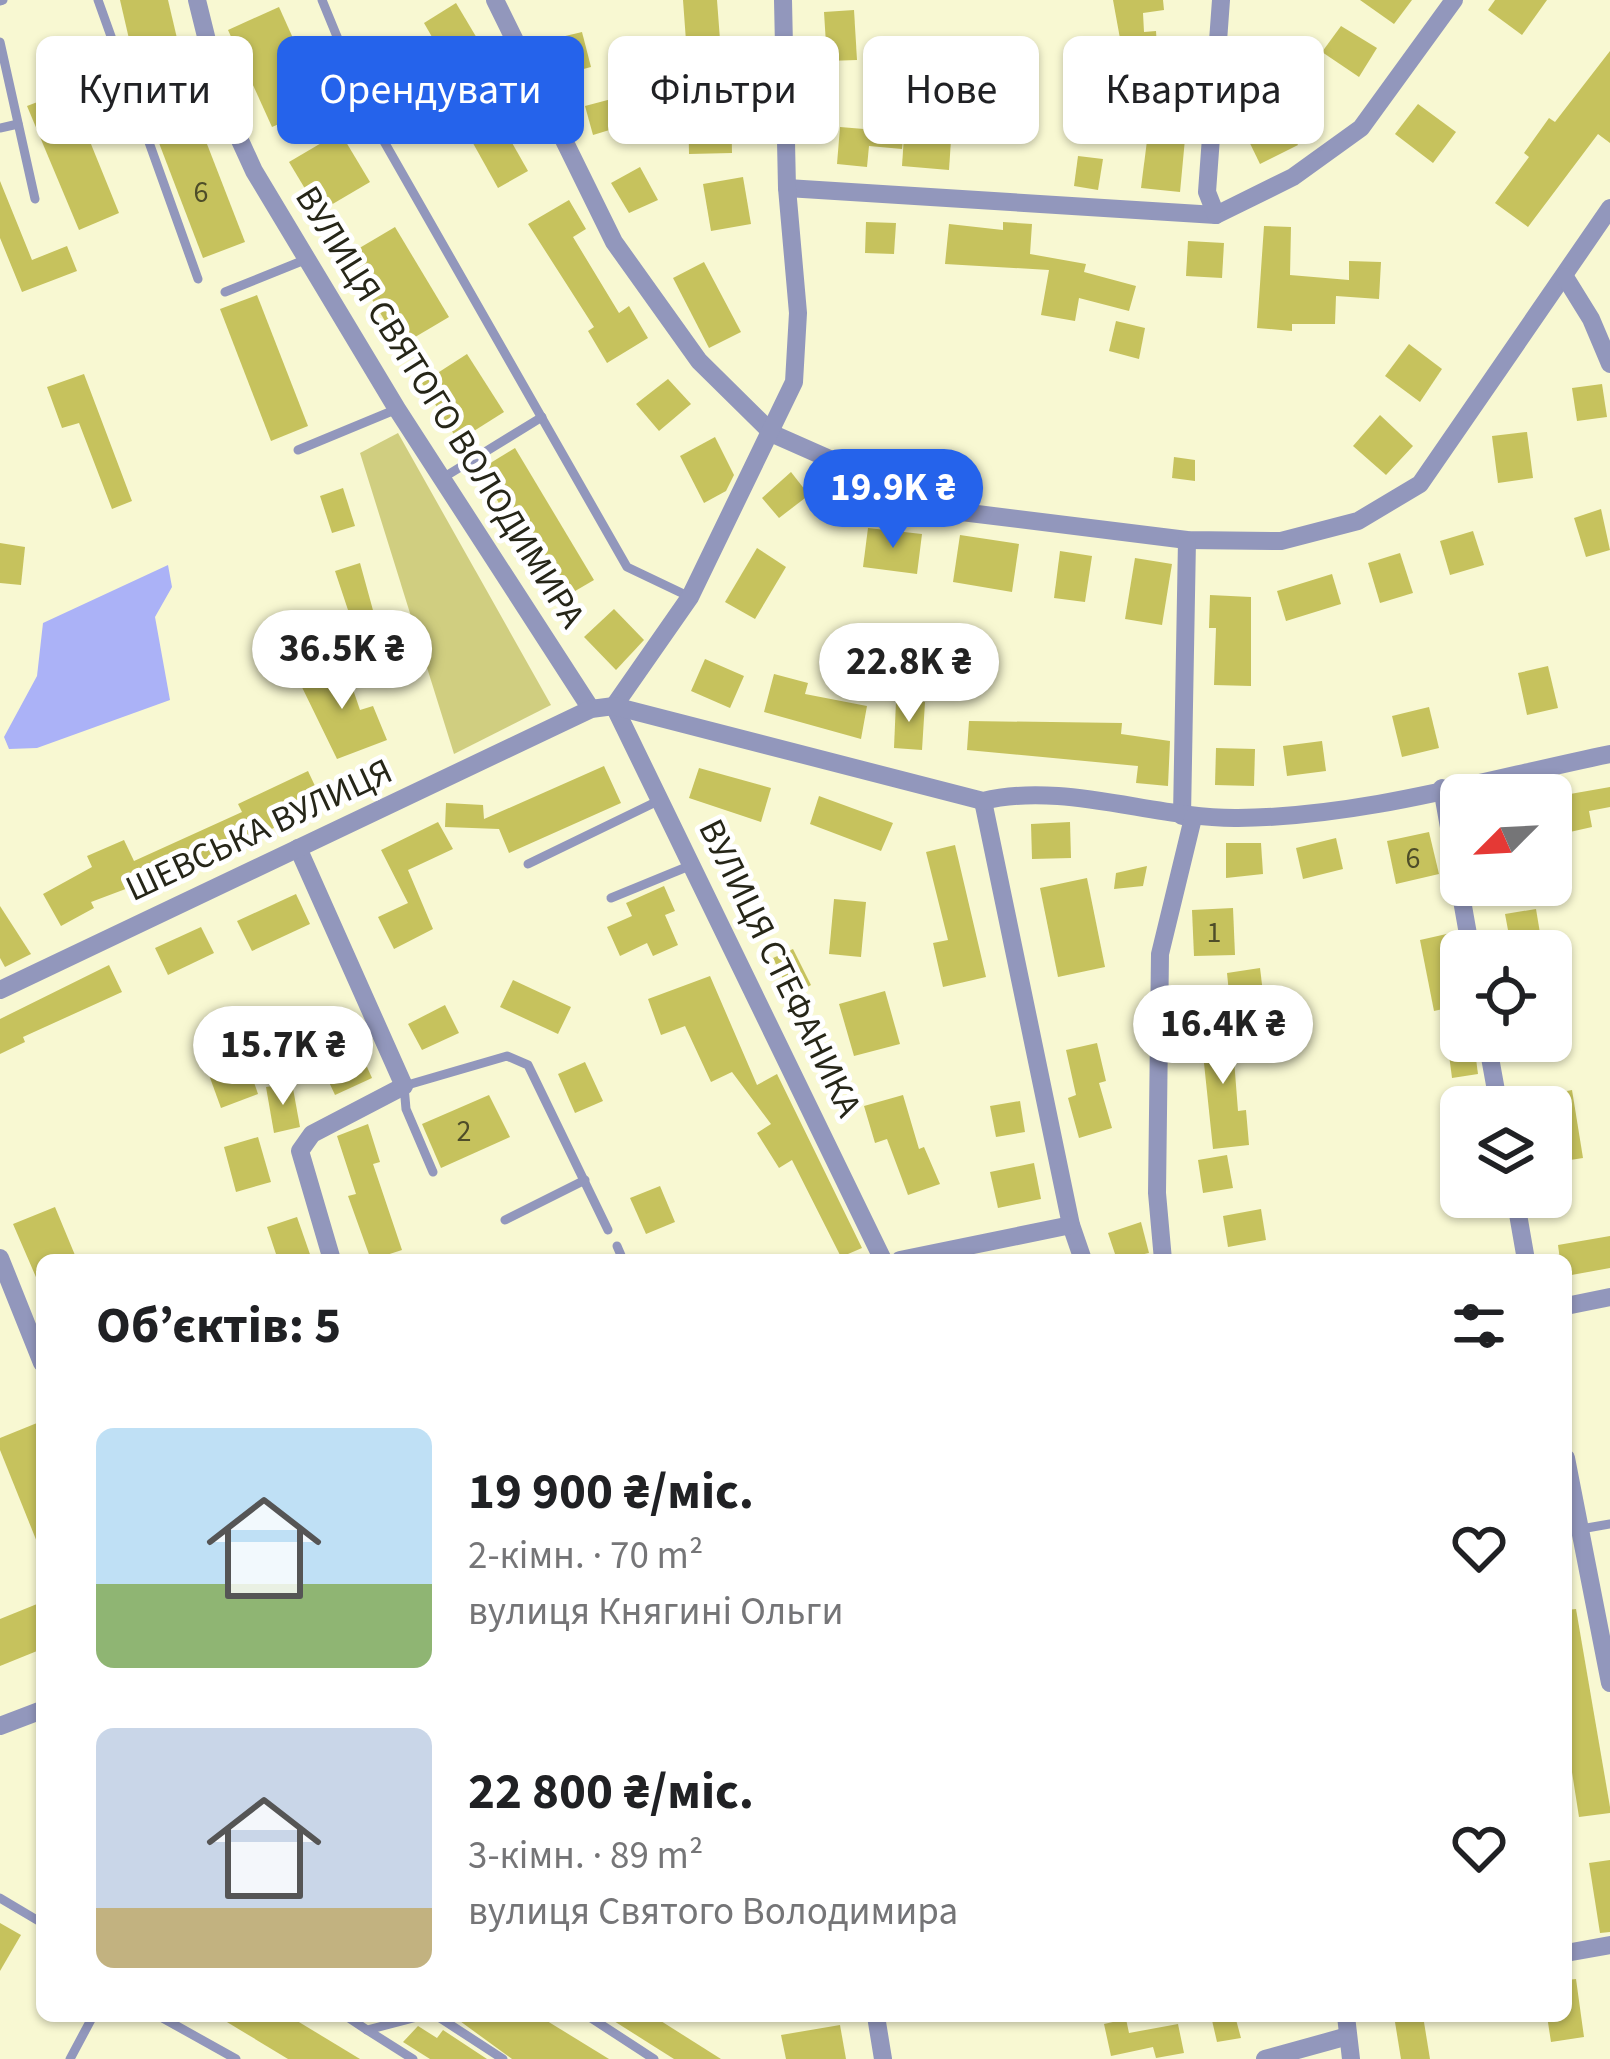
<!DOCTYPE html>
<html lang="uk">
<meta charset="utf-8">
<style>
:root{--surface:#fff;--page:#f2f2f2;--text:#202124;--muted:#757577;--accent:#2563eb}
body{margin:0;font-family:"Source Sans 3",sans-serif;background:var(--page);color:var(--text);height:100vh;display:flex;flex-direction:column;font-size:45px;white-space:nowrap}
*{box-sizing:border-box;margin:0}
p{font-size:39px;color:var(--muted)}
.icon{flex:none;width:66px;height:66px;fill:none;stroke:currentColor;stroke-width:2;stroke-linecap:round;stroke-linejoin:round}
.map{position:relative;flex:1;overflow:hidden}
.panel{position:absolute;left:36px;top:1254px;width:1536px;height:768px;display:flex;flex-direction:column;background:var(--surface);border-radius:18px;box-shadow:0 3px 9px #0004}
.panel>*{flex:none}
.banner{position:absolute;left:36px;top:36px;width:1539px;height:108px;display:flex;gap:24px}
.needle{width:78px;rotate:246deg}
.tools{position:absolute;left:1440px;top:774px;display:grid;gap:24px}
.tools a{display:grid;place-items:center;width:132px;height:132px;border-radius:18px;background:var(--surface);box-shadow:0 3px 9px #0004;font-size:60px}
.price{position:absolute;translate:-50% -102px;padding:0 27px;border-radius:42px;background:#fff;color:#222;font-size:39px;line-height:78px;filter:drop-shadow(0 3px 6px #0008)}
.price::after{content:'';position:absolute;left:50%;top:72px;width:36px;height:27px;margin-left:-18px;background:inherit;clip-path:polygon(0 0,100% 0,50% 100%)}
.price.on{background:var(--accent);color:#fff}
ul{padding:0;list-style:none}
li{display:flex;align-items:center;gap:36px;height:300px;padding:0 60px}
li span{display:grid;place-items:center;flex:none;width:336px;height:240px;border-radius:18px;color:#555}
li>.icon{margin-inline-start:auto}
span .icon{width:144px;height:144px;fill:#fffc;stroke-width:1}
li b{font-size:51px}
h2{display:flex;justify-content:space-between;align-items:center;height:144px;padding:0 60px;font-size:51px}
.pill{padding:0 42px;border-radius:18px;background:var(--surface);box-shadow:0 3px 9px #0004;font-size:42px;line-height:108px}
.pill.on{background:var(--accent);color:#fff}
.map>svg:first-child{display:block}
</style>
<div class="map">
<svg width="1610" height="2059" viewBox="0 0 1610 2059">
<rect width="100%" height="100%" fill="#f8f8d2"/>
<polygon fill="#d0ce80" points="398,433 551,705 454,754 360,453"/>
<polygon fill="#abb2f7" points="168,565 172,587 155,617 170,700 37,748 9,749 4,737 37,676 43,623"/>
<g fill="#c6c25d">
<polygon points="120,0 168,0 188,85 142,95"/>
<polygon points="683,0 717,0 721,53 730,53 732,153 689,154 688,101 704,100 699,40 686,41"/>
<polygon points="1113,0 1163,0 1164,10 1143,13 1144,32 1156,31 1158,63 1125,66"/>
<polygon points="1360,0 1412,0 1394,24"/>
<polygon points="1495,0 1547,0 1522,35 1488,10"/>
<polygon points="456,3 484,50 451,70 424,23"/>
<polygon points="279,7 323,105 272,127 228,30"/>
<polygon points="854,10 857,60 827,61 824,12"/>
<polygon points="1341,26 1377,48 1359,77 1322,52"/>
<polygon points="582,32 591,67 561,75 553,39"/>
<polygon points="1610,51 1610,143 1598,134 1528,227 1495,203 1529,157 1524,153 1549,118 1555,122"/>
<polygon points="996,58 997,103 965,104 965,96 924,94 926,65 964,68 964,59"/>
<polygon points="1154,85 1190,86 1180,192 1141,188"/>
<polygon points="69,90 119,213 79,230 27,106"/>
<polygon points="619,97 626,125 593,135 585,106"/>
<polygon points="1418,104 1456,132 1433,163 1395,134"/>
<polygon points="1280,111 1298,145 1260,164 1243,129"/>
<polygon points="898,114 898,129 904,130 902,149 869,146 867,167 837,164 840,127 876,130 876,115"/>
<polygon points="499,120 528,171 498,188 469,136"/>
<polygon points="200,126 245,242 203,258 159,143"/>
<polygon points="340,132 370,182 319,212 289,162"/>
<polygon points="904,136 951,140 949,170 902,166"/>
<polygon points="1078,156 1103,159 1098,190 1074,186"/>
<polygon points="640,167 658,200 629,213 611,183"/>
<polygon points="743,177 751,224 711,231 703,184"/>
<polygon points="0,181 32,260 67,246 77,271 22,292 0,238"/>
<polygon points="569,200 586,229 573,237 619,313 629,306 648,338 607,363 588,331 594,327 528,224"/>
<polygon points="866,222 896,223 894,254 865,253"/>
<polygon points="1003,222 1032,224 1030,254 1086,264 1084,272 1136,286 1129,311 1079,298 1075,321 1041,315 1049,270 945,264 949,224 1003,230"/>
<polygon points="1264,226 1291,227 1290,275 1349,280 1349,261 1381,262 1379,299 1336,296 1335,324 1292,324 1292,331 1257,328"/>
<polygon points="395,227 449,317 400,346 346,256"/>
<polygon points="1188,241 1224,243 1222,278 1186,276"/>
<polygon points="704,262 741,332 709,348 673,278"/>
<polygon points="257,295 308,426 271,441 220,309"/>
<polygon points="1116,321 1145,328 1139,359 1109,351"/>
<polygon points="1409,344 1442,369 1420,402 1385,376"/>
<polygon points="467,354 504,412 458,441 422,383"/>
<polygon points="84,374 132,501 112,509 79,423 62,428 47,387"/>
<polygon points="668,379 691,404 659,431 636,404"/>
<polygon points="1602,384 1607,417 1577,421 1572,388"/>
<polygon points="1380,415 1413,446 1386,475 1353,446"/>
<polygon points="1527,432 1533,478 1498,483 1492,436"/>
<polygon points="715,437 734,475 726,491 704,503 680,456"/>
<polygon points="515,448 594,580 558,601 479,470"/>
<polygon points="1174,457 1195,460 1195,481 1172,478"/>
<polygon points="791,472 809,495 779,518 762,498"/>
<polygon points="343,488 355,526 332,533 320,496"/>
<polygon points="1601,509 1610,550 1586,557 1574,518"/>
<polygon points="868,528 922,534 917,574 863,567"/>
<polygon points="1473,531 1484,565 1450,575 1440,541"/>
<polygon points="960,535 1019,544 1012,592 953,582"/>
<polygon points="0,543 25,547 21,585 0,583"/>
<polygon points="757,548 786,567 755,619 725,602"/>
<polygon points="1060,551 1092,556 1085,602 1054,598"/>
<polygon points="1400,553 1413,593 1380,603 1368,563"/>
<polygon points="1135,558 1172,564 1162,625 1125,619"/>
<polygon points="360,563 382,643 339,657 332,635 354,628 335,571"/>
<polygon points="1332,574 1341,604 1286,621 1277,591"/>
<polygon points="1210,595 1251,597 1251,686 1214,685 1216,628 1209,628"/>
<polygon points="614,609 644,640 616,670 584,637"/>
<polygon points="705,659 744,676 730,708 691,691"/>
<polygon points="344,663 360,710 373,706 387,740 337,759 298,679"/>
<polygon points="1548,666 1558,708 1527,715 1518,673"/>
<polygon points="774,674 808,683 805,694 867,706 861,739 764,712"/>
<polygon points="896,701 925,702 922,750 894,748"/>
<polygon points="1429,707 1439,748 1402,757 1392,716"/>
<polygon points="969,721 1122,723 1121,734 1170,741 1168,786 1136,783 1138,766 967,750"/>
<polygon points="1322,741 1326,771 1287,776 1283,746"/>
<polygon points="1216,748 1255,749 1254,786 1215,785"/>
<polygon points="604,766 621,803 509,853 499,829 445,827 446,803 483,805 484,819"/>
<polygon points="699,768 771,788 761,822 689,798"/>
<polygon points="308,771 323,803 232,849 91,902 94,908 61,926 43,894 92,867 87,856 124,840 134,861 242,812 238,804"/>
<polygon points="1610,787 1610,807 1589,811 1592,827 1561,834 1553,797"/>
<polygon points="819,796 893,823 881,851 810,824"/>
<polygon points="438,822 453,849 408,870 433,929 394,949 378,917 408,903 381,850"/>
<polygon points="1070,822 1071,858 1032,859 1031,824"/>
<polygon points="1429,832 1439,874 1396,884 1387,841"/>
<polygon points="1336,838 1343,869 1303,879 1296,848"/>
<polygon points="1226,843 1261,843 1263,874 1226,878"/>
<polygon points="955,845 986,977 943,987 933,943 948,940 926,852"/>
<polygon points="1147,866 1143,886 1114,889 1116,873"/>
<polygon points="1087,878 1105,967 1058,977 1040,888"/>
<polygon points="664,886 675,911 665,915 678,945 653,956 647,943 620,956 607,927 632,916 626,903"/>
<polygon points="296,894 310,924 252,951 237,921"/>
<polygon points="834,899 866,902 861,957 829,954"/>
<polygon points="0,906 31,954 5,967 0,958"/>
<polygon points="1233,908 1235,955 1194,956 1192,910"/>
<polygon points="1536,909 1543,951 1512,951 1505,914"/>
<polygon points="201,927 214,953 168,975 155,948"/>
<polygon points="1451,933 1461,1005 1434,1011 1420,940"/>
<polygon points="793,949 811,985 791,996 773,958"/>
<polygon points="109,965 122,992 23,1037 25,1042 0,1054 0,1019"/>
<polygon points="1260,968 1265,1009 1231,1013 1227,973"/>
<polygon points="710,976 757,1085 777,1074 862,1248 841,1257 792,1160 779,1168 757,1133 771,1124 732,1072 711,1082 685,1026 661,1035 648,999"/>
<polygon points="513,980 571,1007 558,1034 500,1007"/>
<polygon points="885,991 900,1044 854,1056 839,1004"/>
<polygon points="445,1005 459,1033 422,1050 408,1024"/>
<polygon points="1231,1021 1238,1111 1246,1110 1249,1145 1213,1149 1200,1025"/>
<polygon points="1527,1041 1556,1041 1559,1057 1531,1062"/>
<polygon points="1097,1043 1106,1081 1099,1083 1112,1128 1079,1138 1068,1098 1076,1095 1066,1050"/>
<polygon points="1474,1044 1478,1074 1452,1078 1448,1047"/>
<polygon points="358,1047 372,1078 335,1095 321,1065"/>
<polygon points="247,1062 258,1094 221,1108 209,1075"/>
<polygon points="585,1062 603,1101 575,1113 558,1074"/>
<polygon points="292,1083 300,1127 274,1133 266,1087"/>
<polygon points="1572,1090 1583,1158 1551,1163 1551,1094"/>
<polygon points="489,1095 510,1137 441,1168 422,1124"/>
<polygon points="903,1095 919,1149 924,1147 940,1184 908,1195 887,1139 875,1143 864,1106"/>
<polygon points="1020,1101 1025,1132 996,1137 990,1106"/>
<polygon points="368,1124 380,1162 373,1164 402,1250 371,1260 348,1196 356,1194 337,1136"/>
<polygon points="258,1137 271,1182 236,1192 224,1147"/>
<polygon points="1227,1155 1233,1188 1203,1193 1198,1160"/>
<polygon points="1034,1163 1041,1199 998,1208 990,1172"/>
<polygon points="660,1186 675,1222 646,1234 630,1198"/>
<polygon points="55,1207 77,1260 42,1260 42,1291 13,1224"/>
<polygon points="1261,1209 1266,1240 1228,1247 1223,1216"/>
<polygon points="297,1217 312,1260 278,1260 267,1227"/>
<polygon points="1141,1222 1149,1253 1117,1260 1108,1233"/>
<polygon points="1610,1236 1610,1268 1566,1276 1566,1260 1560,1260 1558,1245"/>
<polygon points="37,1423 42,1436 41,1552 0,1450 0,1438"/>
<polygon points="42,1602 42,1649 0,1666 0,1619"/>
<polygon points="1576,1609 1610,1807 1610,1813 1579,1817 1566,1734 1566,1610"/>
<polygon points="1610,1860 1610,1932 1600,1933 1589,1863"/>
<polygon points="0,1923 21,1935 0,1971"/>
<polygon points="1576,1979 1584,2037 1551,2042 1547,2016 1566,2016 1566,1980"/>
<polygon points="217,2016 289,2016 360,2059 288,2059"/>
<polygon points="453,2016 539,2016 609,2059 512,2059"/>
<polygon points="606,2016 653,2016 721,2059 674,2059"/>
<polygon points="1211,2016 1235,2016 1241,2038 1217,2042"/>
<polygon points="1394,2016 1423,2016 1430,2059 1401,2059"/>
<polygon points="1126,2019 1129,2033 1178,2024 1184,2053 1156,2058 1153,2047 1111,2056 1104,2024"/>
<polygon points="840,2025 846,2059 786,2059 781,2035"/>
<polygon points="418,2026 437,2038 443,2030 487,2059 430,2059 403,2042"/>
</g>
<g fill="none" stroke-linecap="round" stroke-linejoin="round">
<g stroke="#9297bc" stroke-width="9">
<polyline points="98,0 198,279"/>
<polyline points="322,0 370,117 627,567 690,597"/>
<polyline points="0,1 3,0"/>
<polyline points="0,42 35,199"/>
<polyline points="138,124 222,101"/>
<polyline points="0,128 18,124"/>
<polyline points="225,292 307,259"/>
<polyline points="298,450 397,409"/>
<polyline points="441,479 542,417"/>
<polyline points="528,864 662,799"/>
<polyline points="611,898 694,864"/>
<polyline points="433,1172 406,1109 404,1086 507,1056 528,1065 608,1230"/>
<polyline points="505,1220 585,1180"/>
<polyline points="617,1246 623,1260"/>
<polyline points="1581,1529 1610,1524"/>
<polyline points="0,1898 42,1923"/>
<polyline points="159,2016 236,2059"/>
<polyline points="346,2016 367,2030 421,2016"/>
<polyline points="437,2016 503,2059"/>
<polyline points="588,2016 654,2059"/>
<polyline points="367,2030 413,2059"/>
<polyline points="70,2059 93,2016"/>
</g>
<g stroke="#9297bc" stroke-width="18">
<polyline points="197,0 222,101 254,171 397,409 591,709"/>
<polyline points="495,0 614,242 699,361 773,434 945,510 1187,540 1281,541 1358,521 1420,484 1610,208"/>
<polyline points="787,188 1216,215 1293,177 1361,128 1454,0"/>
<polyline points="1216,215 1207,192 1221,0"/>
<polyline points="1565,277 1591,319 1610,364"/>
<polyline points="614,706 690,597 794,382 798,313 787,188 783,0"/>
<polyline points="614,706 883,1260"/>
<polyline points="1442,788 1471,951"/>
<polyline points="983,801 1071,1225 1083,1260"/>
<polyline points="1182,816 1187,540"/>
<polyline points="298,848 404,1086 312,1134 300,1151 332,1260"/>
<path d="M 0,990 L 591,709 L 614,706 L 983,801 C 1064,781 1155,819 1238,818 C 1363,817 1488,779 1610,754"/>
<polyline points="1487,1041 1499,1107"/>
<polyline points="1515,1197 1526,1260"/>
<polyline points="0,1258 42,1363"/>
<polyline points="900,1260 1071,1225"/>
<polyline points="1163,1260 1157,1193 1160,954 1193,818"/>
<polyline points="1566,1306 1610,1297"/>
<polyline points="1566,1458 1610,1683"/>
<polyline points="0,1726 42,1710"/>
<polyline points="1566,1953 1610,1945"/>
<polyline points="876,2016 883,2059"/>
<polyline points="1346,2016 1351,2059"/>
<polyline points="1265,2059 1348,2036"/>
</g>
</g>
<g text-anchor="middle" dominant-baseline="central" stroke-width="10" stroke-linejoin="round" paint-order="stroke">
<g font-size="30" fill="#4e4d29">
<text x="201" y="192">6</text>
<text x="1413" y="858">6</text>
<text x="1214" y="932">1</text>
<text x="464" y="1131">2</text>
</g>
<g font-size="36" fill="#262618" stroke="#fff">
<text transform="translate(440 407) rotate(58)">ВУЛИЦЯ СВЯТОГО ВОЛОДИМИРА</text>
<text transform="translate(259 830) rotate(-25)">ШЕВСЬКА ВУЛИЦЯ</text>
<text transform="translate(780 968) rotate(64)">ВУЛИЦЯ СТЕФАНИКА</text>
</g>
</g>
</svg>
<div class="tools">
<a><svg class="needle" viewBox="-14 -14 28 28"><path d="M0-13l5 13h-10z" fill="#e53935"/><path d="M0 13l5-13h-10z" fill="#757577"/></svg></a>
<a><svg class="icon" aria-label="locate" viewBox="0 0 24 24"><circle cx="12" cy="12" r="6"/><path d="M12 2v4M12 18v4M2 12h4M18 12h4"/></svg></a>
<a><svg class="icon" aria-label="layers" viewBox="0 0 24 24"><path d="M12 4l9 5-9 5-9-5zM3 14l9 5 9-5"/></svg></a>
</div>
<b class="price on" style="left:893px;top:551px">19.9K ₴</b>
<b class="price" style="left:342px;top:712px">36.5K ₴</b>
<b class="price" style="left:909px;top:725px">22.8K ₴</b>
<b class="price" style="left:1223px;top:1087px">16.4K ₴</b>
<b class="price" style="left:283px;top:1108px">15.7K ₴</b>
<div class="banner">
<a class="pill">Купити</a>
<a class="pill on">Орендувати</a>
<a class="pill">Фільтри</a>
<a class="pill">Нове</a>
<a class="pill">Квартира</a>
</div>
<section class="panel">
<h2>Об’єктів: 5<svg class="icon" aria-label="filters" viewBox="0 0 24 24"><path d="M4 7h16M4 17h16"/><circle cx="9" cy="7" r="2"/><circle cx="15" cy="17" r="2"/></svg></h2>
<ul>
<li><span style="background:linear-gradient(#bfe0f5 65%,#8fb573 0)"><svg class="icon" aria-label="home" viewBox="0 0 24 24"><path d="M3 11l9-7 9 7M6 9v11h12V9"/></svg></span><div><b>19 900 ₴/міс.</b><p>2-кімн. · 70 m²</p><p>вулиця Княгині Ольги</p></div><svg class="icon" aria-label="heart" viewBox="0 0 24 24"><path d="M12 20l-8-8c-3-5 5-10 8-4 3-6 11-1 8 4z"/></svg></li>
<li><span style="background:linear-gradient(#c9d6e8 75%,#c2b280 0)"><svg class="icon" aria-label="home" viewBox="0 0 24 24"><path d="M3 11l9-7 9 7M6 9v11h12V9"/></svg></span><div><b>22 800 ₴/міс.</b><p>3-кімн. · 89 m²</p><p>вулиця Святого Володимира</p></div><svg class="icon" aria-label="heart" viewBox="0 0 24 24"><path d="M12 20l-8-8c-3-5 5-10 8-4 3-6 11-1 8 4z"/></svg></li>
</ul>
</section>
</div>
